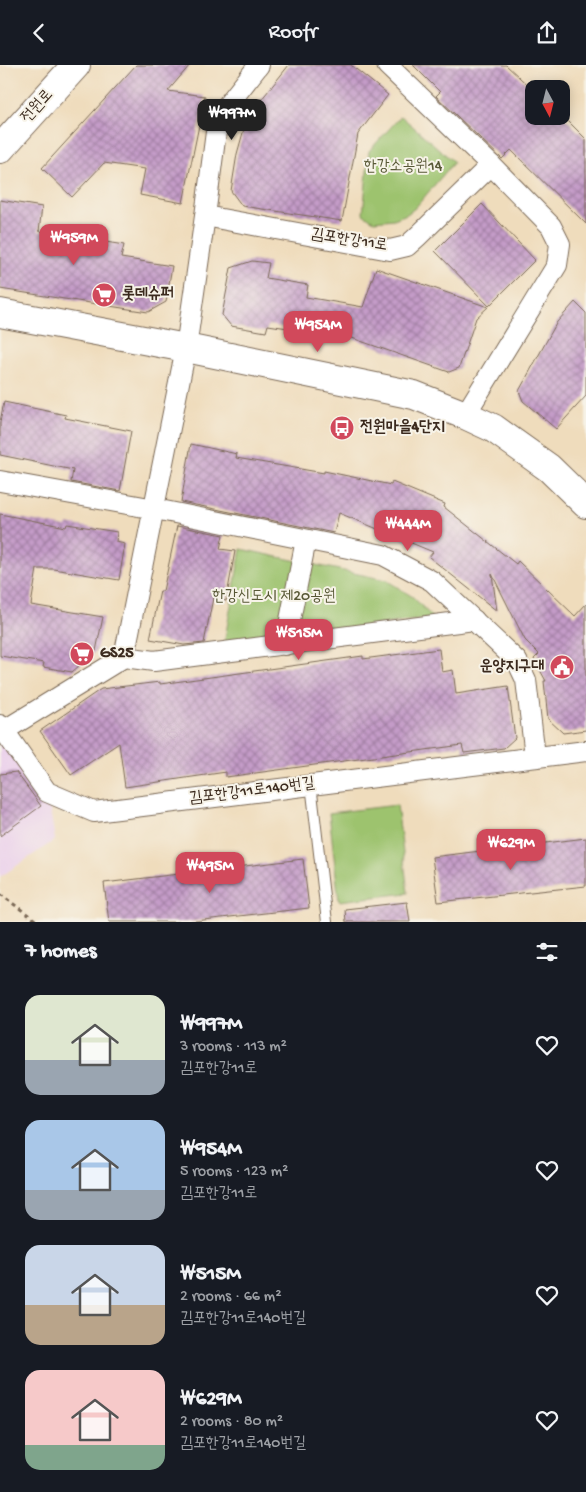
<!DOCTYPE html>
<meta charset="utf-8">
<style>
:root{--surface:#171b24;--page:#242831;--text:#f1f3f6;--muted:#9ea1a6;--accent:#d1495b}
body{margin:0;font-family:"Gochi Hand","Poor Story",sans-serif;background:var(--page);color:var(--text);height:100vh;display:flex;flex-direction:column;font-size:19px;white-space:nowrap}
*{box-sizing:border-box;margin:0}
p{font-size:16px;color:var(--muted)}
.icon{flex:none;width:28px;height:28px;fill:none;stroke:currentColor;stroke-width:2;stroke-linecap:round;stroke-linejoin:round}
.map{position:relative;height:857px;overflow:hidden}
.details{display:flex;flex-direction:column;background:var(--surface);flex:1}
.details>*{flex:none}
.needle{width:32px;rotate:173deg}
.controls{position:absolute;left:525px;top:15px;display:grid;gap:10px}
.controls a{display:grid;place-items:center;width:45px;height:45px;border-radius:10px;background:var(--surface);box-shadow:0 2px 12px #0003;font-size:25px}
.price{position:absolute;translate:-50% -42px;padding:0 11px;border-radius:10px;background:var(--accent);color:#fff;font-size:16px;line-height:32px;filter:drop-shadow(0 1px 2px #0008)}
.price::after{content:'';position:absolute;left:50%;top:30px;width:15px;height:11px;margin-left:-8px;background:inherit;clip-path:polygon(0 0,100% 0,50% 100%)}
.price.selected{background:#222;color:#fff}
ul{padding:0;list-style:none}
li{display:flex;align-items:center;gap:15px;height:125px;padding:0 25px}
li span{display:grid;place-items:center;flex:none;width:140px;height:100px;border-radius:15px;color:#555}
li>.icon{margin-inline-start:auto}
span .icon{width:60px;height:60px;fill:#fffc;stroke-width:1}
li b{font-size:21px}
h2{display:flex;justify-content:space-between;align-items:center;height:60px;padding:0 25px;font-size:21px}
header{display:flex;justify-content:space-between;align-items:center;height:65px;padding:0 25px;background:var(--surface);font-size:22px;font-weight:600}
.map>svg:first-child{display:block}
</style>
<header><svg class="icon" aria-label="back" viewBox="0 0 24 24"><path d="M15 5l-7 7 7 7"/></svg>Roofr<svg class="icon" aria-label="share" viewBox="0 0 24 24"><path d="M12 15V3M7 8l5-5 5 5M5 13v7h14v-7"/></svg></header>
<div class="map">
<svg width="586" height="857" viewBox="0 0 586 857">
<defs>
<pattern id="building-cross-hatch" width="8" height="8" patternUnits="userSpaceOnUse" patternTransform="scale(1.25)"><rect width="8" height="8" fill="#c49bc8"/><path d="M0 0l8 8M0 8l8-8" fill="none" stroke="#a07fa2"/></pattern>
</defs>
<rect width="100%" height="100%" fill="#f7f3e8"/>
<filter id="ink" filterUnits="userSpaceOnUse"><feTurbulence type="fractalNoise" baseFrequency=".02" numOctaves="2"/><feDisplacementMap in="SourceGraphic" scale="10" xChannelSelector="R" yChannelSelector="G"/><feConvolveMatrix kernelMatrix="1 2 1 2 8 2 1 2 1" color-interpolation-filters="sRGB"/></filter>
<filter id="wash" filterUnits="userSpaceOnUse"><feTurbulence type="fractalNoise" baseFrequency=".0096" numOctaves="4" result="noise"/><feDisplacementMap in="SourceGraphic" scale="20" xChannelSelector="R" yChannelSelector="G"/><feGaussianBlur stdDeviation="1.12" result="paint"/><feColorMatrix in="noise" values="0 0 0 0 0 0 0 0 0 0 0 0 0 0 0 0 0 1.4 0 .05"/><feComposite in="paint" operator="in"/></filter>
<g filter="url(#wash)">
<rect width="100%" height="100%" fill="#efdcbc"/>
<polygon fill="#ebd1eb" points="0,668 47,727 55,775 0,812"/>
<g fill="#9dc36e" stroke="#6c7646">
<polygon points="401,51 454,97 415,143 407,149 394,154 374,156 363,149 369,86"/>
<polygon points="241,484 386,515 413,532 433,553 224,579"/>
<polygon points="397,740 408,828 339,836 329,748"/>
</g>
<g id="blocks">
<g fill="url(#building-cross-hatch)">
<polygon points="136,0 190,0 168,26 205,31 183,138 140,130 145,104 104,98 72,132 42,103"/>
<polygon points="289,0 351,0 388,30 358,69 342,156 242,141 231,126 237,89 244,64 261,35"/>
<polygon points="413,0 506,0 534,26 534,51 563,51 586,74 586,159 511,85 502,94 436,31 440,27"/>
<polygon points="0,135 42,142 39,166 124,180 121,193 172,201 166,237 148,247 0,224"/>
<polygon points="482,139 535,195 489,241 435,186"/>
<polygon points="252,196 269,198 266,213 308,220 306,232 363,242 376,203 488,242 476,253 459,303 449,307 329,265 328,269 268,260 266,267 231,261 222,250 231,203"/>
<polygon points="575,237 586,248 586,331 556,364 523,336 519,326 557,257"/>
<polygon points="4,337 66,350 65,353 131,366 120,426 71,417 73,405 0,390 0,357"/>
<polygon points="191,379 237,389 236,393 324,408 324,406 391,420 392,417 445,439 444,442 516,499 518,496 575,551 586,539 586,665 563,668 548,654 544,616 546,616 534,594 539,589 525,575 492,509 497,546 429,492 433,487 339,448 334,468 181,437"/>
<polygon points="0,449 66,462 67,459 117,467 116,477 125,479 119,515 54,504 37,504 31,540 103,552 96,586 72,607 43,602 44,598 0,591"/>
<polygon points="177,461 223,470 220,484 235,486 226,536 213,533 204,578 184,580 150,574 160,526 163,526"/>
<polygon points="439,584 442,607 453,605 456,629 508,621 515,673 504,683 464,688 462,680 226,712 226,707 125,722 119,678 71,710 40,666 101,624 160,617 160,619 363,591 363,594"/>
<polygon points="16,707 41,741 0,771 0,709"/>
<polygon points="586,773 586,821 438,837 432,792"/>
<polygon points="303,794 309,843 186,857 109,857 104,818"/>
<polygon points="407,837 410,857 346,857 345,844"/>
</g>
</g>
</g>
<g filter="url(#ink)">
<use href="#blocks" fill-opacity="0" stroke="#7a6855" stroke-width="1"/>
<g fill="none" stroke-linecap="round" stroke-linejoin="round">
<defs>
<polyline id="lane" points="311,719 327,857"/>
<g id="street">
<polyline points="387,0 491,100"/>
<polyline points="205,151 216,67 226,42 259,0"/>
<polyline points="0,416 155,444 383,490 432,516 517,596 526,615 535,691"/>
<polyline points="285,580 306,475"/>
<polyline points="124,592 154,596 474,555"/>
<polyline points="0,660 47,727 94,747 586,686"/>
<polyline points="0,668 124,592 186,283 205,151 390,185 407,181 417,172 491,100 551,161 560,179 557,200 465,350"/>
</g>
<g id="secondary">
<polyline points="0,84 76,0"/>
<polyline points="0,248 186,283 414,330 465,350 493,363 549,403 586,439"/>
</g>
</defs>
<use href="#lane" stroke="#7a6855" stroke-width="12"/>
<use href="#street" stroke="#7a6855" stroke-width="22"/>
<use href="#secondary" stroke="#7a6855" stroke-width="30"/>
<polyline stroke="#7a6855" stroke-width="3" stroke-dasharray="4 4" stroke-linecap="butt" points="0,829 38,857"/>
<use href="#lane" stroke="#fff" stroke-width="10"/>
<use href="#street" stroke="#fff" stroke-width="20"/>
<use href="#secondary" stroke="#fff" stroke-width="28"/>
</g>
</g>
<defs>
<symbol id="supermarket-disc" viewBox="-11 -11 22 22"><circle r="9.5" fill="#d1495b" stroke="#f7f3e8"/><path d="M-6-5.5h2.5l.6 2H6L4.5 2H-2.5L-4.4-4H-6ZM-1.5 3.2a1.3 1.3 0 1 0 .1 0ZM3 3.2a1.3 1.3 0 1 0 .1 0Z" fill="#fff"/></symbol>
<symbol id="bus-disc" viewBox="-11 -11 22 22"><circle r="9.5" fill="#d1495b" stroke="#f7f3e8"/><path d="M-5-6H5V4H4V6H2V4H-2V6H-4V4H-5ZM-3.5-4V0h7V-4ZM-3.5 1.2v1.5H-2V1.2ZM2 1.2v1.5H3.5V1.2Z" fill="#fff"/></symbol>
<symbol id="civic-disc" viewBox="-11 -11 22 22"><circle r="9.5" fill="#d1495b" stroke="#f7f3e8"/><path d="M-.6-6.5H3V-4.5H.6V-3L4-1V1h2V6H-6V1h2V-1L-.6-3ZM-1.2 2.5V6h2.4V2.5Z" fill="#fff"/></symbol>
</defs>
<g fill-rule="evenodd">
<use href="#supermarket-disc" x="90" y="216" width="28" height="28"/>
<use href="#bus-disc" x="328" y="349" width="28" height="28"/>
<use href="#supermarket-disc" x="68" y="575" width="28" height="28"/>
<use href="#civic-disc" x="548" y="588" width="28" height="28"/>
</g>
<g text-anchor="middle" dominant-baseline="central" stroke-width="4" stroke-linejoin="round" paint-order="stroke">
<g font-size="16" fill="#3b2a1e" stroke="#f7f3e8">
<text transform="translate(38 42) rotate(-48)">전원로</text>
<text transform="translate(349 176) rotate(9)">김포한강11로</text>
<text transform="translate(252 727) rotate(-7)">김포한강11로140번길</text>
</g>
<g font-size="16" fill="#585836" stroke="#f7f3e8">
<text x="403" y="102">한강소공원14</text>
<text x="274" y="532">한강신도시 제20공원</text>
</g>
<g font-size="16" font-weight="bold" fill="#3b2a1e" stroke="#f7f3e8" text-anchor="start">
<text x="122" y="230">롯데슈퍼</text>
<text x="360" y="363">전원마을4단지</text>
<text x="100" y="589">GS25</text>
<text x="544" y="602" text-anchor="end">운양지구대</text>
</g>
</g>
</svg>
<div class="controls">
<a><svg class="needle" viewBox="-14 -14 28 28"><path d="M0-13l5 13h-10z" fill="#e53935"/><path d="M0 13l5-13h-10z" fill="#9ea1a6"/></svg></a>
</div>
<b class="price selected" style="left:232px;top:76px">₩997M</b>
<b class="price" style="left:74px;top:201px">₩959M</b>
<b class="price" style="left:318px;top:288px">₩954M</b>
<b class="price" style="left:408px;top:487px">₩444M</b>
<b class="price" style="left:299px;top:596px">₩515M</b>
<b class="price" style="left:511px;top:806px">₩629M</b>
<b class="price" style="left:210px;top:829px">₩495M</b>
</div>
<section class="details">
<h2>7 homes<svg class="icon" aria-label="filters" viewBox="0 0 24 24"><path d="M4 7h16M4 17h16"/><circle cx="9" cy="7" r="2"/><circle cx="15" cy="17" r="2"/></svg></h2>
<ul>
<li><span style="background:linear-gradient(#dfe7d0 65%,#9aa5b1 0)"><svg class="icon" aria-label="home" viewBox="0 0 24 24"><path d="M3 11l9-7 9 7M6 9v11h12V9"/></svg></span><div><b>₩997M</b><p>3 rooms · 113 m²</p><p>김포한강11로</p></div><svg class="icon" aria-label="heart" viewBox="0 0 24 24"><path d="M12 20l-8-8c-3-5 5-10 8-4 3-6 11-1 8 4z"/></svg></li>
<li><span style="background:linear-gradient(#a9c7e8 70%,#9aa5b1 0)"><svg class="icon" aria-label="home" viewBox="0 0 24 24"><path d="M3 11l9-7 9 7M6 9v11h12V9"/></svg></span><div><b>₩954M</b><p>5 rooms · 123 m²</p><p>김포한강11로</p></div><svg class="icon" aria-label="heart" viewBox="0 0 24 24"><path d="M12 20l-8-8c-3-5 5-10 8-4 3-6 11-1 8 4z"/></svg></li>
<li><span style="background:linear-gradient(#c9d6e8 60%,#b9a48a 0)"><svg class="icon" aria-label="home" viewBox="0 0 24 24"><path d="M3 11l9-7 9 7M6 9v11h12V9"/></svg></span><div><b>₩515M</b><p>2 rooms · 66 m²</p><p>김포한강11로140번길</p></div><svg class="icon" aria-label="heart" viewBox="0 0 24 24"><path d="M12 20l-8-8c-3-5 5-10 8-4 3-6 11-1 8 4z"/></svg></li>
<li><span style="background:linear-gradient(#f6c9c9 75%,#7fa58c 0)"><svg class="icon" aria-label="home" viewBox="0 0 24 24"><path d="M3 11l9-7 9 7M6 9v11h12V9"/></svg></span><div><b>₩629M</b><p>2 rooms · 80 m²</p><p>김포한강11로140번길</p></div><svg class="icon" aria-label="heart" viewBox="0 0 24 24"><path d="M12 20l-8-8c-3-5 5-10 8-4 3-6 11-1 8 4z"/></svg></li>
</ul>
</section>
